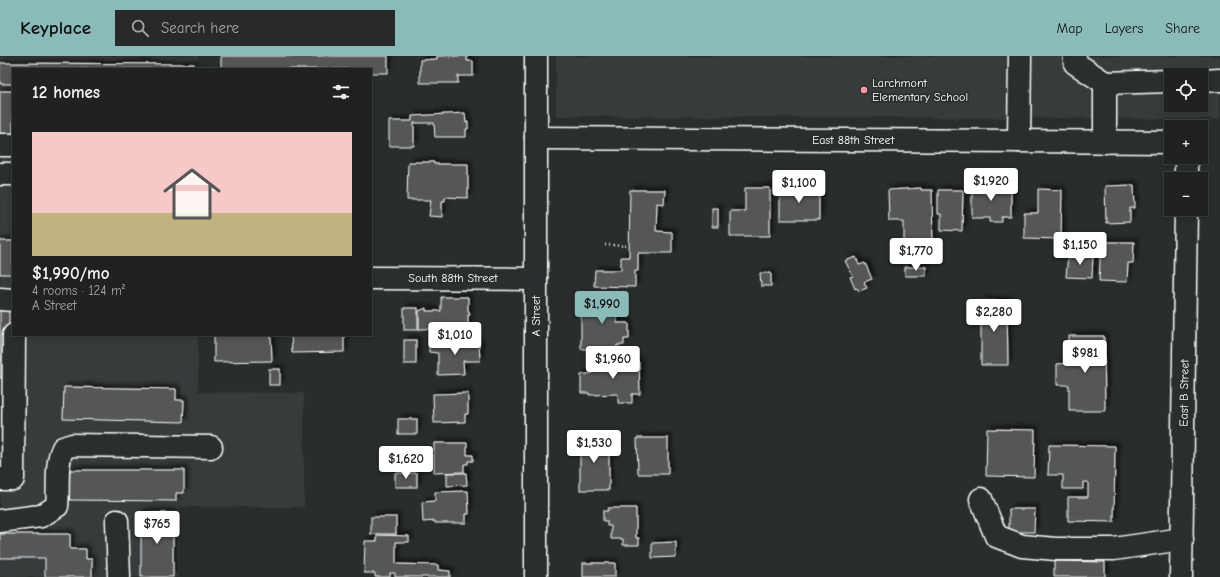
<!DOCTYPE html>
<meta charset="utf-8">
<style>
:root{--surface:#202222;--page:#282a2a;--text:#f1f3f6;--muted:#a2a4a5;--line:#3d3f40;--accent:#8bbbb9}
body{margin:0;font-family:"Comic Neue",sans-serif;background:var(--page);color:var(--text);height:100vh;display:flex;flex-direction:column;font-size:15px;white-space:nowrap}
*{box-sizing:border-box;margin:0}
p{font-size:13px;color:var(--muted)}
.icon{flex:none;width:22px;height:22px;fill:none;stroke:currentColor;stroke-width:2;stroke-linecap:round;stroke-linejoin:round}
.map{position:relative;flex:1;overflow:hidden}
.sheet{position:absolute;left:12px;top:12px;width:360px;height:268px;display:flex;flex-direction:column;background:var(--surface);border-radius:0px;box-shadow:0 2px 6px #0003,0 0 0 1px var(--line)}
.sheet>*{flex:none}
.fabs{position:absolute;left:1164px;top:12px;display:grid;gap:8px}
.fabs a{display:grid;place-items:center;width:44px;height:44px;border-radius:0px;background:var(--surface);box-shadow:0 2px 6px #0003,0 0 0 1px var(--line);font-size:20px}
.price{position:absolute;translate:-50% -34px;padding:0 9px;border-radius:4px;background:#fff;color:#222;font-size:13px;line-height:26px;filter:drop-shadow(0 1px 2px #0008)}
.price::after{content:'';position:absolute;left:50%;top:24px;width:12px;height:9px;margin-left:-6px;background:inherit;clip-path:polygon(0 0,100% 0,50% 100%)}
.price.selected{background:var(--accent);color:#111}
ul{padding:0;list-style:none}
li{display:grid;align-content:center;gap:8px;height:212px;padding:0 20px}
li+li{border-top:1px solid var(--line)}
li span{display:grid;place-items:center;height:124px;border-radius:0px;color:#555}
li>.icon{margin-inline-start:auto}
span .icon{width:72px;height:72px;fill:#fffc;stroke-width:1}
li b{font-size:17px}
h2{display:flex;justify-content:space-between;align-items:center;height:48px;padding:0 20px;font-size:17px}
header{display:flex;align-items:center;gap:24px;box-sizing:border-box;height:56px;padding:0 20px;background:var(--accent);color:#111}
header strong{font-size:19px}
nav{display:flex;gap:22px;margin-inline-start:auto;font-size:14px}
.search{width:280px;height:36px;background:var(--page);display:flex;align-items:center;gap:10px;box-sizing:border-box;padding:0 14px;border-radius:0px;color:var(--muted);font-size:15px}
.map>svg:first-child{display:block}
</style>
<header>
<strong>Keyplace</strong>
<div class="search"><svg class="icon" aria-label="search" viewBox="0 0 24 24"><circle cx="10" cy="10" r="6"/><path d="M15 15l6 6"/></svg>Search here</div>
<nav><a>Map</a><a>Layers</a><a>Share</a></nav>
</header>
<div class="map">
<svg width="1220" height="521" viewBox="0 0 1220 521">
<defs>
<filter id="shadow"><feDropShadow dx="3.5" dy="-3.5" stdDeviation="2" flood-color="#0009"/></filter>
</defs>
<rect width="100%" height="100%" fill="#2a2d2e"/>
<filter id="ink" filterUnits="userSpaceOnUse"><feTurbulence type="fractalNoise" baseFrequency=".025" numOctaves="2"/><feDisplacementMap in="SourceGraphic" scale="8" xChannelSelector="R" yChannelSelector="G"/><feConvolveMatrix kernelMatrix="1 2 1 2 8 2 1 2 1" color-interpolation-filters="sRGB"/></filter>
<g filter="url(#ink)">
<g fill="#373a3b" fill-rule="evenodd">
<polygon points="0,0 198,0 198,13 13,13 13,279 198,279 198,336 304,337 304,451 180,451 179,521 0,521"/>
<path d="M 556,0 L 1220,0 L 1220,63 L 556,60 ZM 1171,19 L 1201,19 L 1201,49 L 1171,49 Z"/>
</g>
<g fill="#555758" stroke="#fff" filter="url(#shadow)">
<polygon points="221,0 388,0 388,17 371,17 371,13 221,13"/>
<polygon points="437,0 467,0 467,5 473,5 473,20 458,20 458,27 420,27 420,4 437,3"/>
<polygon points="0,7 194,8 194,13 13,13 13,28 0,28"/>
<rect x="0" y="35" width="13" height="45"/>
<polygon points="465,57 466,67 468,66 468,73 466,73 466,81 435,81 434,67 414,67 414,90 389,90 389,65 412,65 412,60"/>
<polygon points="408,106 434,106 434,108 468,108 468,142 445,141 445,145 442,145 442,161 429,160 431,144 407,144"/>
<polygon points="972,128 996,128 996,132 1011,132 1011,161 1002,161 1002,166 990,166 990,162 972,162"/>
<polygon points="1134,129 1135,152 1130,152 1130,166 1106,167 1105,130"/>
<polygon points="780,131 803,131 803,134 819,134 819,164 780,164"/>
<polygon points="745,132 770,132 770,180 730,180 730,155 745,155"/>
<polygon points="921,132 921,134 932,134 933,192 904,193 904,165 889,165 888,134"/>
<polygon points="1038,133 1062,134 1061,183 1024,182 1024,157 1038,157"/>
<polygon points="630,134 665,134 664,148 657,147 656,175 672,176 672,197 638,197 638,215 635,215 635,231 594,230 595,214 621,214 621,201 629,201"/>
<polygon points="938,134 963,134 962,175 941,174 941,158 938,158"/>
<rect x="712" y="152" width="6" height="19"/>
<rect x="0" y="185" width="13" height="33"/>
<polygon points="1101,186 1134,186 1133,207 1128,207 1127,226 1099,225"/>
<polygon points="1068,198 1093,199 1092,222 1066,221"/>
<polygon points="856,201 859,209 865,207 872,223 864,226 867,232 859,235 857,232 855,233 850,221 853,220 845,205"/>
<rect x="905" y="211" width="21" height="9"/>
<polygon points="760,217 771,217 771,230 761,230"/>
<polygon points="441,241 468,241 468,255 469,255 470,259 468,259 468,272 419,273 419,255 426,252 426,255 441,255"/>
<polygon points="581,242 617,242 617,267 629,267 629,283 624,283 624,289 617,289 617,293 581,293"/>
<polygon points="983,245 1007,245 1008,309 981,309 981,252 983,252"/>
<rect x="0" y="251" width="9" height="71"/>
<rect x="404" y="252" width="14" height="22"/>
<polygon points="214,279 271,279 272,305 214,306"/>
<polygon points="291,279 344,279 344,296 292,297"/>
<polygon points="1069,280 1104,280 1105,355 1069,355 1069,329 1057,329 1057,308 1069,307"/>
<rect x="404" y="284" width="12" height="24"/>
<polygon points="479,286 480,305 463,305 464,318 438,319 438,297 429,296 429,287"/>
<polygon points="593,306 639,306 640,338 632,338 632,347 618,347 618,338 589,339 589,337 581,337 581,319 593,317"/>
<rect x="269" y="313" width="11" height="16"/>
<polygon points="64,331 176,333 176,344 184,344 183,366 63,363"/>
<polygon points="468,337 468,358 465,358 465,366 434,367 433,338"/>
<rect x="398" y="363" width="19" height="15"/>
<polygon points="987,373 1035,374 1034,421 986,420"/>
<rect x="580" y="382" width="29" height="52"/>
<polygon points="637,382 668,382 668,418 638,418"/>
<polygon points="434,387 467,387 467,399 473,399 473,405 468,405 468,408 464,408 464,416 434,417"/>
<polygon points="1049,389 1115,390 1114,466 1068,465 1068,441 1088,441 1088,426 1083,426 1083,433 1063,433 1063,419 1048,419"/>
<polygon points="69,414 184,414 184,437 176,437 176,445 69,444"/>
<rect x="395" y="417" width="22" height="14"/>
<polygon points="447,417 466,417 467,429 447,430"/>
<polygon points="468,435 469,458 466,458 466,467 435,467 435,465 423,466 422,446 435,445 435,436"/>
<polygon points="608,452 636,452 636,482 639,482 639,489 623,489 623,483 611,483 611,470 607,470 607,465 603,465 603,455 608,455"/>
<polygon points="1009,453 1035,453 1034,476 1009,476"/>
<rect x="141" y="457" width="32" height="64"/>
<rect x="371" y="461" width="25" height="17"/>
<polygon points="0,478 70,478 70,493 86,493 86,503 92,503 92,521 45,521 45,502 0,502"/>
<polygon points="377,479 409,480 409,486 396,486 396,508 438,509 438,514 450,515 450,521 395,521 395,517 390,517 390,521 375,521 375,517 364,517 365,485 377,485"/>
<polygon points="676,486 676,501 652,502 652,487"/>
<polygon points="1054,505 1105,506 1105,521 1054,521"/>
<rect x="583" y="507" width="32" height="14"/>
</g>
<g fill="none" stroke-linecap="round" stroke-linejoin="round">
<defs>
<g id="minor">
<polyline points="536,0 536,521"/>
<polyline points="1075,0 1075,7 1105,27 1171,25"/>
<polyline points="1201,25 1220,24"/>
<polyline points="536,82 1171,86"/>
<polyline points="1019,85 1020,0"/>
<polyline points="1105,86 1105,27"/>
<polyline points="0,89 13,89"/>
<polyline points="1186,101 1186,123"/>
<polyline points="0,118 13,118"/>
<polyline points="371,222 536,223"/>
<polyline points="0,243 13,244"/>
<polyline points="0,423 13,423 14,279"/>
<polyline points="981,443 996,480 1022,490 1056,493 1114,493 1182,483"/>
<path d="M 0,465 L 41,460 L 57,450 C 59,432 55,408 63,392 L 72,389 L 211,391"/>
<polyline points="117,465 119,521"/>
<polyline points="1181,521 1186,153"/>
</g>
</defs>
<use href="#minor" stroke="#fff" stroke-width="25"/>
<polyline stroke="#fff" stroke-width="2.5" stroke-dasharray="1 3" stroke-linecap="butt" points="605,189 629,190"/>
<use href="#minor" stroke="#2a2d2e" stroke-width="22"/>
</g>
</g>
<circle fill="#ff9aa2" stroke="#2a2d2e" stroke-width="1.5" cx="864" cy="34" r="4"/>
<g text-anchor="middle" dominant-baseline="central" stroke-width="3" stroke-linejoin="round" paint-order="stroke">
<g font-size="12" fill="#fff" stroke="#2a2d2e" text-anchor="start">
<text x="872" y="27">Larchmont<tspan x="872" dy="14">Elementary School</tspan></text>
</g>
<g font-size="12" fill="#fff" stroke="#2a2d2e">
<text x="853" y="84">East 88th Street</text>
<text x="453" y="222">South 88th Street</text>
<text transform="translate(536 260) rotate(-90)">A Street</text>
<text transform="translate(1184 337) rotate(-89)">East B Street</text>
</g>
</g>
</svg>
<div class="fabs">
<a><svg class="icon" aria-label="locate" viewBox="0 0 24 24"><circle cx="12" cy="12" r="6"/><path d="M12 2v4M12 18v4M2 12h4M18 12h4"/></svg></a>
<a>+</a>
<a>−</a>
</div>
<b class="price" style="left:991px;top:146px">$1,920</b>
<b class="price" style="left:799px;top:148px">$1,100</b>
<b class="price" style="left:1080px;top:210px">$1,150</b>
<b class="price" style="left:916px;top:216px">$1,770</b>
<b class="price selected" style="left:602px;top:269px">$1,990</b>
<b class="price" style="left:994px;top:277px">$2,280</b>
<b class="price" style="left:455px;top:300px">$1,010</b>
<b class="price" style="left:1085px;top:318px">$981</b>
<b class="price" style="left:613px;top:324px">$1,960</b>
<b class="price" style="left:594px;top:408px">$1,530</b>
<b class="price" style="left:406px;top:424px">$1,620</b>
<b class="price" style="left:157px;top:489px">$765</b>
<section class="sheet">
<h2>12 homes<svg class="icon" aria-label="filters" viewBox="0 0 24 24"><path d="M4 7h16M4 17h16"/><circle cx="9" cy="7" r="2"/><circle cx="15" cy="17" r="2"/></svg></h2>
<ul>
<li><span style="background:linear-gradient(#f6c9c9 65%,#c2b280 0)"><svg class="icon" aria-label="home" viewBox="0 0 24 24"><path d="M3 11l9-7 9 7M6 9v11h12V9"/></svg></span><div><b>$1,990/mo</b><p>4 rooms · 124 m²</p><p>A Street</p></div></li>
</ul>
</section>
</div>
